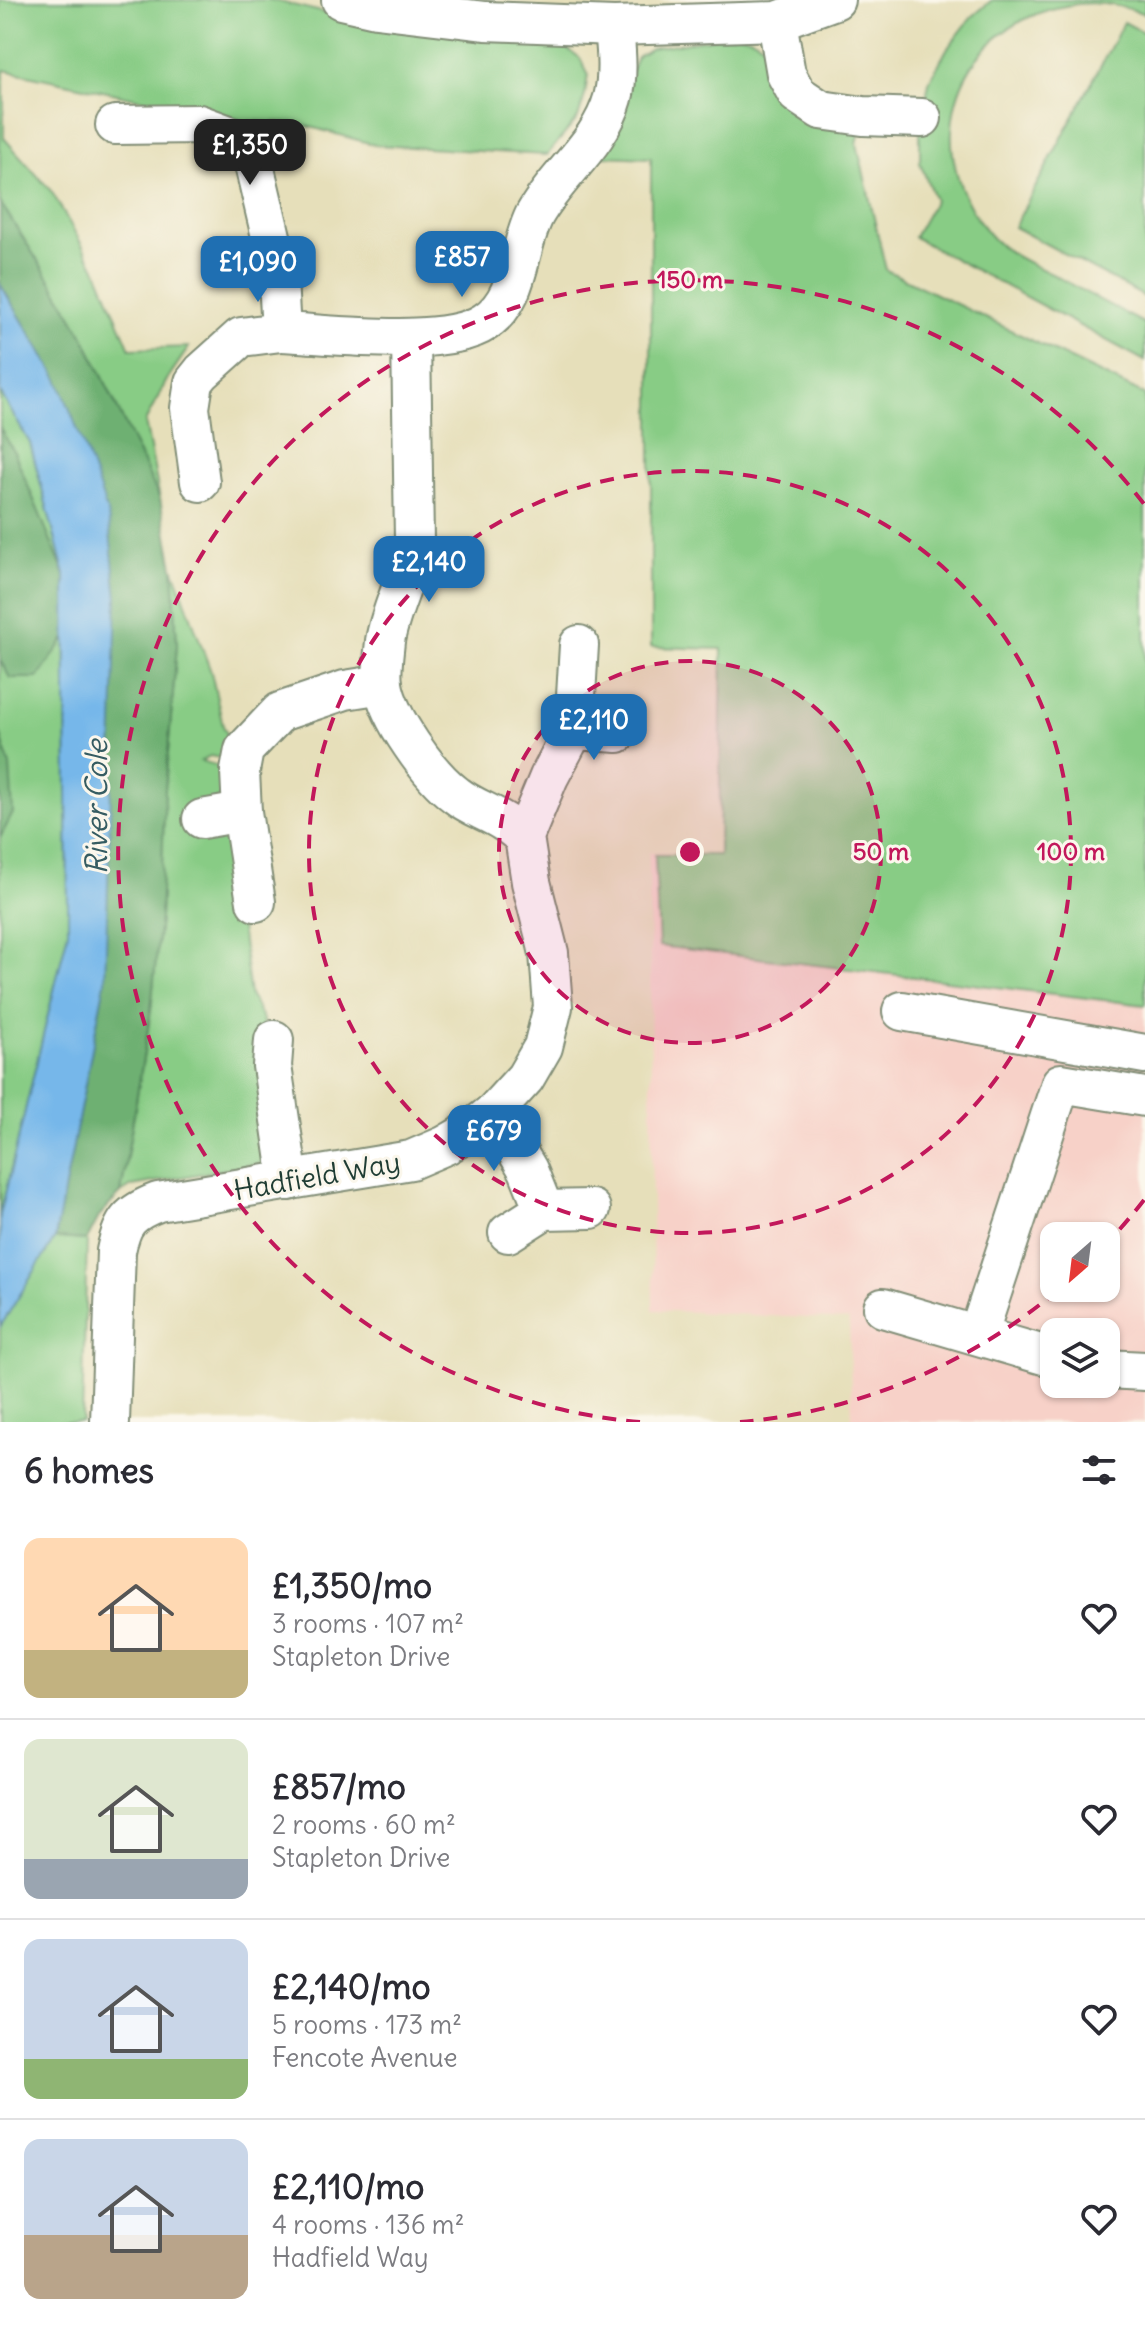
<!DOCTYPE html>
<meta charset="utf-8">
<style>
:root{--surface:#fff;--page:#f7f7f7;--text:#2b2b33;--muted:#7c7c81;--line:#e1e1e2;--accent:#1f6fb2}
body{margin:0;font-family:Delius,sans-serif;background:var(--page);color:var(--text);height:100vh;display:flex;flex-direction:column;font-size:30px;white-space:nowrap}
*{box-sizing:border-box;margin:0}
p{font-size:26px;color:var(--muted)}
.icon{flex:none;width:44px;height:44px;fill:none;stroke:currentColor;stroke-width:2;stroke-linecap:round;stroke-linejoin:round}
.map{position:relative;height:1422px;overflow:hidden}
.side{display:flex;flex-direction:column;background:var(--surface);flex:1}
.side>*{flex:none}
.needle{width:52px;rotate:208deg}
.fabs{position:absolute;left:1040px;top:1222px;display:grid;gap:16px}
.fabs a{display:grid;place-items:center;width:80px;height:80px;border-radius:16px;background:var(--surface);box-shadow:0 2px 6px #0004;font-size:40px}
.price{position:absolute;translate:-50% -68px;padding:0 18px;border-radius:16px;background:var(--accent);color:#fff;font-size:26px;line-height:52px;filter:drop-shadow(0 2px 4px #0008)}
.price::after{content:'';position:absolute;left:50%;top:48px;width:24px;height:18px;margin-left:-12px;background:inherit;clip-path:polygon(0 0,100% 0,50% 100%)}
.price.selected{background:#222;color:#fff}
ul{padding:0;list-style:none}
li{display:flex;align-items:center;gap:24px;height:200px;padding:0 24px}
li+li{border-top:2px solid var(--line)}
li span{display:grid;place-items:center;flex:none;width:224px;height:160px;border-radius:16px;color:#555}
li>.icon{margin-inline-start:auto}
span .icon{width:96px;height:96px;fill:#fffc;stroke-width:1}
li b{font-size:34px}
h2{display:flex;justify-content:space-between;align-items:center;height:96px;padding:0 24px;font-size:34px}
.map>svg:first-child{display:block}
</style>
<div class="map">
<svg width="1145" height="1422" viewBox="0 0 1145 1422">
<rect width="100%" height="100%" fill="#fbf7ec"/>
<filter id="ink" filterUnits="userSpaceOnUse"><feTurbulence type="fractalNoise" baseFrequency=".0125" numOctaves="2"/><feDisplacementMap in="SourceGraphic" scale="16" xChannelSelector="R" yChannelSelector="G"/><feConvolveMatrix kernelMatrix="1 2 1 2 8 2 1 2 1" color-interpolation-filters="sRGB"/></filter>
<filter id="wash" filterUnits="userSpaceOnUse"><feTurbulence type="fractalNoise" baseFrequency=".006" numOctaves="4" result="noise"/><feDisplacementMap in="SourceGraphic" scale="32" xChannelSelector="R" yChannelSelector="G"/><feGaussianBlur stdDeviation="1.8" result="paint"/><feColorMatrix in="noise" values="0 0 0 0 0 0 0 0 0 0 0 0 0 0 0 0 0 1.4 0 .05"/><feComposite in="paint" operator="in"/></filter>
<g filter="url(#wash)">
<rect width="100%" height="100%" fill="#e6dfba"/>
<path fill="#f7d1c8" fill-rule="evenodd" d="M 857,144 L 886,270 L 1145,396 L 1145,1422 L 852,1422 L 849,1320 L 653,1310 L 649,853 L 719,855 L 722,649 L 651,647 ZM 1054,1236 L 1106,1236 L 1106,1288 L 1054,1288 ZM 1054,1332 L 1106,1332 L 1106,1384 L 1054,1384 Z"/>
<g fill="#88cc85" stroke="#54845c" stroke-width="2">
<polygon points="0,0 272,0 355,20 568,49 580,58 588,74 585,95 578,118 547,155 529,154 376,145 296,123 244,121 4,70 4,138 52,192 99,275 130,349 189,347 168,378 145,422 160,499 85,339 52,283 0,202"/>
<path d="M 992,0 L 1145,0 L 1145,14 C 1107,0 1077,0 1039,13 C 944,49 926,158 988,233 C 1004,253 1032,264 1054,275 C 1084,292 1115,308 1145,324 L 1145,361 L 914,237 L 935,200 L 920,163 L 920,130 L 929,82 L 947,49 L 972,17 Z"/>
<polygon points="1124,22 1145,33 1145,297 1014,227"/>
<path d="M 741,34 C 771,43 770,50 776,79 L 863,116 L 857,144 L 886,270 L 1145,395 L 1145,1005 L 659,946 L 655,855 L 719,855 L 722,649 L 651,647 L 651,158 L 604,156 L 620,122 L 630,74 L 637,57 L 651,48 Z"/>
<polygon points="0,392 30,443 65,575 68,905 68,932 0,1215"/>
<polygon points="173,567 211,672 223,726 242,762 210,756 201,761 226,768 222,797 186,813 189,835 215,831 229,837 250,995 263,1020 262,1036 272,1161 132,1186 121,1193 151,1010 160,918 165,789 177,645"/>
<polygon points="55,1238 87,1240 82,1422 0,1422 0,1327"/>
</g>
<g fill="#6eb072" stroke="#467653" stroke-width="2">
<polygon points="0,202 52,283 85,339 160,499 173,567 177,645 165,789 160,918 151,1010 121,1193 100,1215 87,1240 55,1238 105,982 58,379 0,284"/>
<polygon points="0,428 14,452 65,575 66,637 38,678 10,678 0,660"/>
<polygon points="0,732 10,766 13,813 0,838"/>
</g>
<polygon fill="#76b7ea" stroke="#4a7a8f" stroke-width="2" points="0,284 58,379 92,467 108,514 117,598 105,982 55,1238 0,1327 0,1215 68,932 68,905 65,575 30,443 0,392"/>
</g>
<g filter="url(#ink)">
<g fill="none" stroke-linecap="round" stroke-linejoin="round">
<defs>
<g id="minor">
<polyline points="341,0 376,8 485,21 614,26 777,21 835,0"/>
<polyline points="777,21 786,74 797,94 821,110 863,116 922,118"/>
<polyline points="115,125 199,124 229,135 252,156 278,137"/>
<path d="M 252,156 L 273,245 L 278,279 L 281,332 C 331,334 445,349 485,322 C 521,299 517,248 535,214 C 558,173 600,145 613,98 C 619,75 616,49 614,26"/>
<path d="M 411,338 L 414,541 C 410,576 391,606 385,641 C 384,653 381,671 383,684 C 388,717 429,775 456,795 C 471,807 489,812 504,822 C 511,826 517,832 524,837"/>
<polyline points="200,482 190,408 194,382 202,372 241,337 281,332"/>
<polyline points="574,730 618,733"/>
<polyline points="202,819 242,812"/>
<polyline points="256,902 242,812 240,771 244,750 280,712 345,690 383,684"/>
<polyline points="902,1011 1145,1054"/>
<polyline points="274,1040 272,1066 289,1181"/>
<polyline points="494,1112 528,1170 544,1210"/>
<polyline points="508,1233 544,1210 591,1209"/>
<polyline points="883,1308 1054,1358"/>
<polyline points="978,1335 1061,1083 1145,1097"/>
<polyline points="1106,1369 1145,1371"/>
<path d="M 110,1422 L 116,1251 C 122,1222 129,1213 158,1202 L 411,1160 L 446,1145 L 470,1131 L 494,1112 L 525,1078 L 543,1047 L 553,1007 L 549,953 L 531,882 L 524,837 L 549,777 L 574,730 L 579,645"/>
</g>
</defs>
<use href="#minor" stroke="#828e77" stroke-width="42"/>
<use href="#minor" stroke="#fff" stroke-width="38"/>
</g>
</g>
<circle cx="690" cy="852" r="191" fill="#c2185b" fill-opacity=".12"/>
<g fill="none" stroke="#c2185b" stroke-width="4" stroke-dasharray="14 10">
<circle cx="690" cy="852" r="191"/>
<circle cx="690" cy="852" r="381"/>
<path d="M1144 1200A572 572 0 0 1 1108 1242M1058 1290A572 572 0 0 1 740 1422M640 1422A572 572 0 1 1 1144 504"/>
</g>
<g text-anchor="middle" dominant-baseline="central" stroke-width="6" stroke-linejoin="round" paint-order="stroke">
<g font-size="28" fill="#1f3d34" stroke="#fbf7ec">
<text transform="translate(317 1176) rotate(-10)">Hadfield Way</text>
</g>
<g font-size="30" font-style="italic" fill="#355c62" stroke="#fbf7ec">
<text transform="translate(96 807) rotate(-90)">River Cole</text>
</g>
</g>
<circle cx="690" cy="852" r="12" fill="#c2185b" stroke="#fbf7ec" stroke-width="4"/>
<g font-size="24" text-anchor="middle" font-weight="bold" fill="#c2185b" stroke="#fbf7ec" stroke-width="6" stroke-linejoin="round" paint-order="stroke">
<text x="690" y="288">150 m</text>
<text x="881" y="860">50 m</text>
<text x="1071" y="860">100 m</text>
</g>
</svg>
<div class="fabs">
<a><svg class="needle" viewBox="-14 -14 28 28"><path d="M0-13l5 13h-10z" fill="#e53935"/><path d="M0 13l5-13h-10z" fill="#7c7c81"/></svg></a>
<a><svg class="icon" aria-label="layers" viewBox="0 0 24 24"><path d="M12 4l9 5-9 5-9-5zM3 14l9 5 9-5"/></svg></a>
</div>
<b class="price selected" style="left:250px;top:187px">£1,350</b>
<b class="price" style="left:462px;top:299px">£857</b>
<b class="price" style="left:258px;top:304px">£1,090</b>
<b class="price" style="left:429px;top:604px">£2,140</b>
<b class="price" style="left:594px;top:762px">£2,110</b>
<b class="price" style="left:494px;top:1173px">£679</b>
</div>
<section class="side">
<h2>6 homes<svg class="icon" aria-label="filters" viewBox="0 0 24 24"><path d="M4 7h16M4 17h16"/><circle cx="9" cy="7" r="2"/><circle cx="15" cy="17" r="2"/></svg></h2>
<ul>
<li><span style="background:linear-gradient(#ffd9b3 70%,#c2b280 0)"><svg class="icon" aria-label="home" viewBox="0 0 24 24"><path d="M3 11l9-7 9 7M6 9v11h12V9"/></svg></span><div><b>£1,350/mo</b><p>3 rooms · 107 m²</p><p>Stapleton Drive</p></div><svg class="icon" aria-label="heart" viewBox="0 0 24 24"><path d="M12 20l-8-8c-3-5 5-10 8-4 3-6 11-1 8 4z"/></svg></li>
<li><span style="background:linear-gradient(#dfe7d0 75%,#9aa5b1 0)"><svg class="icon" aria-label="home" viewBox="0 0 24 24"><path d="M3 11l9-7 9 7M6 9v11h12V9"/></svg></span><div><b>£857/mo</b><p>2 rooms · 60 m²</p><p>Stapleton Drive</p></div><svg class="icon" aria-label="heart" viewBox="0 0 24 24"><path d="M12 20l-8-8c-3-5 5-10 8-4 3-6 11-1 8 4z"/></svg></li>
<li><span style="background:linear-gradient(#c9d6e8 75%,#8fb573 0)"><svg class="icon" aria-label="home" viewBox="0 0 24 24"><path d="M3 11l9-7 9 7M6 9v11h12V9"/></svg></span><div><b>£2,140/mo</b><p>5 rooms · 173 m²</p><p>Fencote Avenue</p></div><svg class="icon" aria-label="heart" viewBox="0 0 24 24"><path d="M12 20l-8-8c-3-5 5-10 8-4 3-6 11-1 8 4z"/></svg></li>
<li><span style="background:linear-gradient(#c9d6e8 60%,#b9a48a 0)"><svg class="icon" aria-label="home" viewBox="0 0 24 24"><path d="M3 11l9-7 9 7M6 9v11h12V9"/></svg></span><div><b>£2,110/mo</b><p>4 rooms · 136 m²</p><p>Hadfield Way</p></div><svg class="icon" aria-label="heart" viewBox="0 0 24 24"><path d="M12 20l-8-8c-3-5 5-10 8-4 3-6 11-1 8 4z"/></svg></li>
</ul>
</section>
